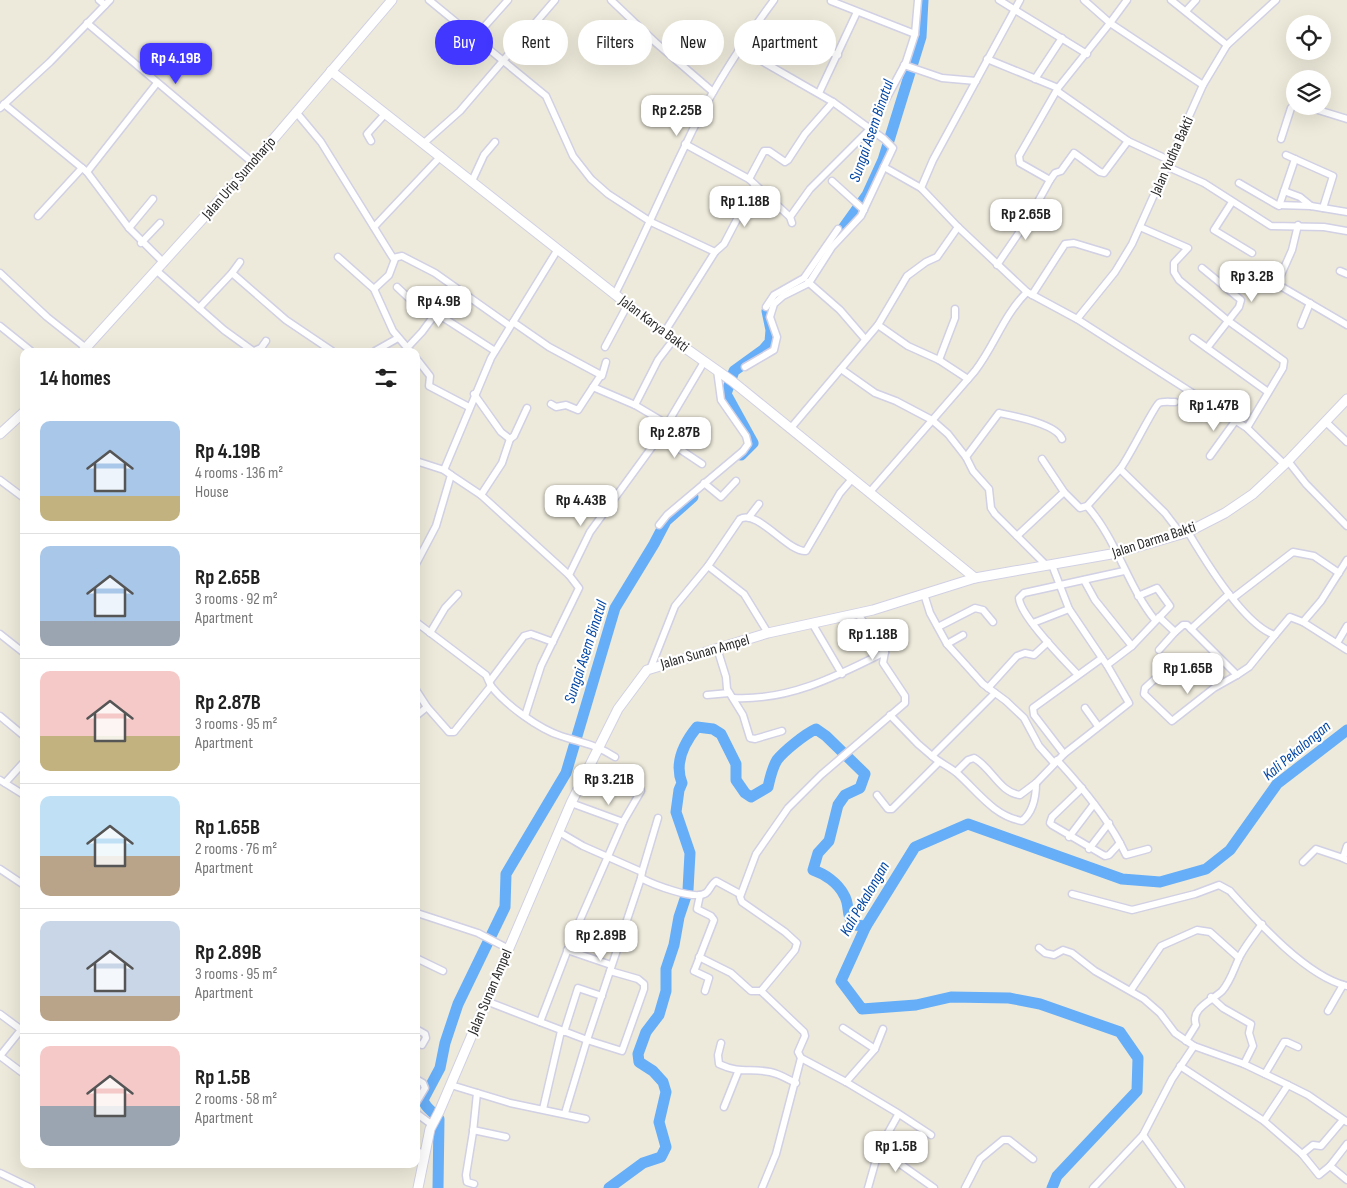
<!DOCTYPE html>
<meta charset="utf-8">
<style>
:root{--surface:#fff;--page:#f2f2f2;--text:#222;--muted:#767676;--line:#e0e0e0;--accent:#4237ff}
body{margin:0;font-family:"Sofia Sans Condensed",sans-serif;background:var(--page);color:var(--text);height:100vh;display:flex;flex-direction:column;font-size:19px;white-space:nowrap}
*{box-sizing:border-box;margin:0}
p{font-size:16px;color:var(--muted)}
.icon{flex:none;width:28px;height:28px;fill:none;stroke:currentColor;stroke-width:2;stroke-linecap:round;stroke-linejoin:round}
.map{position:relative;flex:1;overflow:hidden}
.panel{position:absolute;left:20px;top:348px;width:400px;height:820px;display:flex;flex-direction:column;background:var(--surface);border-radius:10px;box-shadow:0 5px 20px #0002}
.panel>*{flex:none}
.banner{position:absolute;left:435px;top:20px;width:475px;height:45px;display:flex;gap:10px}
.controls{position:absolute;left:1286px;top:15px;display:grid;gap:10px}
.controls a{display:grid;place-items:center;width:45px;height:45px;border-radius:50%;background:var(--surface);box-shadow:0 5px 20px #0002;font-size:25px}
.price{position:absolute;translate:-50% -42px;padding:0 11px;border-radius:10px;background:#fff;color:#222;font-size:16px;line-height:32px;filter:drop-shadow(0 1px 2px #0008)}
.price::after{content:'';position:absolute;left:50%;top:30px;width:15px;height:11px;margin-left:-8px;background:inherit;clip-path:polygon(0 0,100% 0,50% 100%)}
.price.on{background:var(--accent);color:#fff}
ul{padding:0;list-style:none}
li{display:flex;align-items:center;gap:15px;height:125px;padding:0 20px}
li+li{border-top:1px solid var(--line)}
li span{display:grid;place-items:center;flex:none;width:140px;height:100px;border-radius:10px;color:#555}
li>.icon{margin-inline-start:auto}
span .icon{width:60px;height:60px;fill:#fffc;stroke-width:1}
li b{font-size:21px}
h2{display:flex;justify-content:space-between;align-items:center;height:60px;padding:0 20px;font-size:21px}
.tag{padding:0 18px;border-radius:22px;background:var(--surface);box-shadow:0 5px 20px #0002;font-size:18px;line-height:45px}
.tag.on{background:var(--accent);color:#fff}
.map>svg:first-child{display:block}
</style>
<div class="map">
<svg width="1347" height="1188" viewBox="0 0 1347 1188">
<rect width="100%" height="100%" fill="#edeadb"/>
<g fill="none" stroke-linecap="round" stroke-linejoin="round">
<g stroke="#66aef7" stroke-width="11">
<polyline points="798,285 816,269 831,245 867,195 883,160 921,37 923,0"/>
<polyline points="741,455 753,443 726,394 734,371 763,350 770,342 771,330 767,311 776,297"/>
<path d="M 438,1188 L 439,1119 C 433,1111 426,1109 423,1100 L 440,1068 L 445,1043 L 458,1004 L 505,907 L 506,874 L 566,773 L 615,608 L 654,544 L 666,521 L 693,497"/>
<path d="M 609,1188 L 643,1163 L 661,1157 L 666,1147 L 659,1122 L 666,1092 L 663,1082 L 653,1071 L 639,1062 L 638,1054 L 646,1032 L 659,1015 L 666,991 L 666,969 L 674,945 L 679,917 L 688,890 L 690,853 L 676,812 L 679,790 L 682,783 C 674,763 684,743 697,727 L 713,729 L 721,734 L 736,764 L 736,780 L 745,793 L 751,797 L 768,787 C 770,778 772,768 777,760 C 784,751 805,734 816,729 L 826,736 L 865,774 L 860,788 L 845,795 L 838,805 L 829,841 L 818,853 L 813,870 C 825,874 838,883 844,895 C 850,904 846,915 853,925 L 866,926"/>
<polyline points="1052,1188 1057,1176 1137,1091 1138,1058 1120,1032 1040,1004 1009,998 951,997 916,1005 862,1009 841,981 866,926 915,847 968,824 1122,879 1160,882 1206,869 1230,850 1277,784 1347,730"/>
</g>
<defs>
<g id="street">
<polyline points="99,0 105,5"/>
<polyline points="429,0 546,96 573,156 591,179 608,194 651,222 715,252 664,333"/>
<polyline points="611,0 655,42 713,92"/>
<polyline points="999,0 1087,54"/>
<polyline points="1127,0 1110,23 1203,85"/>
<polyline points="1171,0 1227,45"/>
<polyline points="831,1 915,34"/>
<polyline points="1186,11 1196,0"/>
<polyline points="87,23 253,163"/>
<polyline points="476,36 508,0"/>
<polyline points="791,39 838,55"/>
<polyline points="739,48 833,102 884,139 893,148 884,167 921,188"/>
<polyline points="987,59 1058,88"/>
<polyline points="904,65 942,78 976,81"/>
<polyline points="1035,79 1062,38"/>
<polyline points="1057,91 1128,141 1171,161"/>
<polyline points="819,93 857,12"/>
<polyline points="4,104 87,172 129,228 164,263"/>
<polyline points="1305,106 1347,119"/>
<polyline points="0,108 50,62 110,0"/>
<polyline points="296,112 321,142 393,258 402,256 435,273 510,326"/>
<polyline points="1281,139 1291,108 1295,105"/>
<polyline points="371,141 367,134 385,114"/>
<polyline points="424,143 460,111 555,0"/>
<polyline points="685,144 749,179 790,217 792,223"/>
<polyline points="1286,155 1333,176 1323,208"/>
<polyline points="1168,167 1204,183 1271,226 1324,227 1347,231"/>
<polyline points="87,172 157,83"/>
<polyline points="749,179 764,151 769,151 785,162 788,160 805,134 833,102"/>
<polyline points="1050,180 1055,173 1061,171 1074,153 1100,172 1104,173 1128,141"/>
<polyline points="472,181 484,155 495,142"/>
<polyline points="832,181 864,210"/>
<polyline points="1239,183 1277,205 1311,206 1347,212"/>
<polyline points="1284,191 1300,197 1311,206"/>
<polyline points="1232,202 1214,230 1252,253"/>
<polyline points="1279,206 1295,159"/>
<polyline points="38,216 82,168"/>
<polyline points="790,217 810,189 870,129 906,62 915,34 918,0"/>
<polyline points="1298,225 1292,250 1277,284 1347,325"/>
<polyline points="374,227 441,156"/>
<polyline points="1140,227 1188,248 1174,263 1174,272 1179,280 1227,320 1284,361 1283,368 1247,428"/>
<polyline points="129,228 153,199"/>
<polyline points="141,243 160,223"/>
<polyline points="715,252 724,244 755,185"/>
<polyline points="338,257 374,289 393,331 410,351"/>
<polyline points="997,265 1029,218 1050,180 1020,163 1019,156 1058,88 1110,23 1084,0"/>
<polyline points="1202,268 1241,300 1239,307 1207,348"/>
<polyline points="157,271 224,330 253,351"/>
<polyline points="1340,271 1347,274"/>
<polyline points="0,273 47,317 86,348"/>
<polyline points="232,273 240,262"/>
<polyline points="808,282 840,310 865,339"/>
<polyline points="397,287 415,304 436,313 495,351"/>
<polyline points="374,289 389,275 395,259"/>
<polyline points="1027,292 1077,319 1247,428 1284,464"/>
<path d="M 615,294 C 640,245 661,195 685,146 C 709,94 740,46 774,0"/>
<polyline points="1032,295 1065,244 1074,243 1107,253"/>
<polyline points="766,307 774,295 804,278 838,229"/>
<polyline points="199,308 232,273 286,320 332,351"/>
<polyline points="1077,319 1115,272 1132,244 1203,85 1227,45 1276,0"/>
<polyline points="513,322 549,347 601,375 593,387 635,405 667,424"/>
<polyline points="878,325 908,346 939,360 968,379"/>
<polyline points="1301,325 1310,303"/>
<polyline points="0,326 31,351"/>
<polyline points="1193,338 1268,392"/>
<polyline points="605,347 628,304"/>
<polyline points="407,348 422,332 436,313"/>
<polyline points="254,351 261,348 266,341"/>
<polyline points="375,351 398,338"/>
<polyline points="416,358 430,376 429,386 469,407"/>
<polyline points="939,360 955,318 955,309"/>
<polyline points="745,367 774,350 777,337 770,317 774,304 783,296 809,283 832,247 861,216 884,167"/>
<polyline points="841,369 875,393 896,401 932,420 948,434 966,457 973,471 989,489 991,508 995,514 1047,566"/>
<polyline points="602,376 606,362"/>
<polyline points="474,394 501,432 510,439 514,436 527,408"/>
<path d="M 1175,402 C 1170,402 1163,401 1159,403 C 1154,406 1129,458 1120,469 L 1165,513 L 1181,534"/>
<polyline points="551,404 556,407 566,405 578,410 593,387"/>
<polyline points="635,405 658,360 674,339"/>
<polyline points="1326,422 1347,442"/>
<polyline points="790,429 878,325 907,276 926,262 937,257 958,227"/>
<polyline points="660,436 702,464"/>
<polyline points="1210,456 1236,420"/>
<path d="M 966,457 L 999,413 C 1014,416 1057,424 1062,439"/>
<polyline points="1042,459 1064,492 1080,508 1087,506"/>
<polyline points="416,461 444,470 451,475 436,526 416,564"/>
<polyline points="1288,461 1306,484 1347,526"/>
<path d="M 1120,469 L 1087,506 C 1117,540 1127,585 1155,620"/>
<polyline points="444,470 491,358 558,249"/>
<polyline points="451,475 481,495 569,575"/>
<polyline points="0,480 24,498"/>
<polyline points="704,483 721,497 736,481"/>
<path d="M 869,493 L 975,371 C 995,345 1003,316 1027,292 L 958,227 L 921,188 L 933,160 L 1020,0"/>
<polyline points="481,495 502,463 510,439"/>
<polyline points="749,517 759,504"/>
<polyline points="659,525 667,515 743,451 748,444 746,436 721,400 717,370"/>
<path d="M 1188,532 C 1204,559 1245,626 1275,635 L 1290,617 L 1303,622 L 1321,601 L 1347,560"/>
<polyline points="1017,536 1064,492"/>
<polyline points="708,566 744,594 768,633"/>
<polyline points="1084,580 1095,600 1132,646"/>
<polyline points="924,594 930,613 947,644 983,684 1006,701 1024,718 1039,746 1054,763"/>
<polyline points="1233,598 1293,552 1314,556 1339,573"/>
<polyline points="857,613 882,647 885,652 883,663 905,696 905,703 821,775 788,808 756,854 740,897 742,902 785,932 797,943 795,950 761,991 804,1032 805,1036 798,1052 801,1058 846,1082 875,1049 883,1029"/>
<polyline points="1159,617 1175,632 1183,625 1187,625 1237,675 1249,667 1275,635"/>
<polyline points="416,622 486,675 491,686"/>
<polyline points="1303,622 1347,650"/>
<polyline points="812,623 842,674"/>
<polyline points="1033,623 1069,609"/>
<polyline points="938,627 975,608 983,610 993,622"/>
<polyline points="1191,629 1229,594"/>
<polyline points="430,633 445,608 458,594"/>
<polyline points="0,634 24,653"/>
<polyline points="1337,643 1347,626"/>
<polyline points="947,644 963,635"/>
<polyline points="717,648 726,677 727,689 743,715 750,738 755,739 782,731"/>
<polyline points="1159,650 1175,632"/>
<polyline points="1102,658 1107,665 1132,646 1170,606 1157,588 1138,596"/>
<path d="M 651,667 L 675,606 L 708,566 L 740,519 C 758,509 787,552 806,551 L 840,493 L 852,479"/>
<path d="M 1078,675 C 1064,660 1020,616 1019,598 L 1024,593 L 1124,571"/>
<polyline points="1157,677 1145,688 1144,694 1172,721 1214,688 1237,675"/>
<polyline points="490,681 524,636 531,634 553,642"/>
<polyline points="988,688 1017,656 1025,653 1034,655 1048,642"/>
<path d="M 416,690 L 427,707 L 449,732 L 454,732 L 491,686 C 506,705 539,729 561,736 C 582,743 595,744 615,757"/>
<polyline points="707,695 729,693"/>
<path d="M 733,698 C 789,701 837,676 885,652"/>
<polyline points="1085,708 1098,726"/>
<polyline points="890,715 918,744 932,756 995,693"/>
<polyline points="0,716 24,736"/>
<polyline points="416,716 427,707"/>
<polyline points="525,716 541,666 579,588 569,575 590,532 660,436 704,362"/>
<polyline points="1064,754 1129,703 1107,665"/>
<path d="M 932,756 C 940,763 950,767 958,774 C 978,792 994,816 1022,821 C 1033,812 1036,797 1036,783"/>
<path d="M 1057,760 C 1081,786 1103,812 1120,843"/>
<path d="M 956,772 L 968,760 L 974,758 C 991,767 1000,793 1020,795 L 1036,783 L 1064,754 L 1034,715 L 1033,708 L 1102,658 L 1069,609 L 1052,565"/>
<polyline points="0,780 24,795"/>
<polyline points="5,783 24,762"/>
<polyline points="1082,788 1052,817 1050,823 1052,825 1105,856 1109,855 1120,843 1126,855 1148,849"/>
<polyline points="877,795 888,809 892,809 939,762"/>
<polyline points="571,803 623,822 641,791"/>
<polyline points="623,822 573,936 540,1022 587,1040 641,878"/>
<path d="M 559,832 L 583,846 L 642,872 L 641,878 C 652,884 695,901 706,893 C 710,890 711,884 716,881 L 740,894"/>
<polyline points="1069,837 1094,804"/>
<polyline points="1347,846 1343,858 1347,860"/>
<polyline points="1089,849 1109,823"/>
<polyline points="1303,862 1316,849 1343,858"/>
<polyline points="0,869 24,885"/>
<polyline points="642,872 658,818"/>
<path d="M 1072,894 L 1132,910 L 1195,894 L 1219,885 L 1230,891 C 1258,922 1306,976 1347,986"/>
<polyline points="700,895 697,909 711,916 714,920 695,969 694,971 709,978 705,991"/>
<polyline points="416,914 417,913 478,933 509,949"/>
<polyline points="1039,948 1045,953 1054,955 1063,950 1072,953 1095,971 1144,999 1160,1013 1175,1033 1194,1046 1244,1064 1288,1085 1308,1095 1347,1122"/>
<polyline points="567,950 611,965"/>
<polyline points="699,957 731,973 751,991 761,991"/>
<polyline points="416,958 443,971"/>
<polyline points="1131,990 1161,946 1197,930 1210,932 1239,958"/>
<polyline points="1211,997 1223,1008 1251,1024 1249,1033 1253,1046 1244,1064"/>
<polyline points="486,1001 540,1022"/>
<polyline points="1328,1011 1343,985"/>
<polyline points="0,1014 23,1031"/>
<polyline points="843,1028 875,1049"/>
<polyline points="416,1029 425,1034 426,1038 422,1045 416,1043"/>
<polyline points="564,1032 578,988 602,996"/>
<path d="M 1186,1041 L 1196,1025 C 1190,1008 1213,1000 1222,991 C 1231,981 1234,968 1240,956 C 1246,945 1254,935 1262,924"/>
<path d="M 721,1043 L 718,1055 L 719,1064 C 740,1074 750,1068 770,1072 C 780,1074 787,1079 796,1083"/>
<polyline points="0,1056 24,1026"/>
<polyline points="0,1056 24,1074"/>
<polyline points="1180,1066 1264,1121"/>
<polyline points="1265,1074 1284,1042 1287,1042 1298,1047"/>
<polyline points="416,1079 423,1083 425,1088 416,1103"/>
<polyline points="846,1082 896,1112 931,1135"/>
<polyline points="451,1085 510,1103 586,1119"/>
<polyline points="1288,1085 1264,1121 1302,1154 1319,1175 1330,1166 1347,1144"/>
<polyline points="724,1107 738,1072"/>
<polyline points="543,1109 561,1031"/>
<polyline points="416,1113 431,1124"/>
<polyline points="565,1113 587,1040 622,1051 644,989 644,984 638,979 610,971"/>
<polyline points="473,1130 506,1137"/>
<polyline points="1143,1135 1181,1188"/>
<polyline points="879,1149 898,1115"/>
<polyline points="416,1150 424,1155"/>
<polyline points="1302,1154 1313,1145 1321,1146 1343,1120"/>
<polyline points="1330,1166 1347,1180"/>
<polyline points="0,1173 31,1188"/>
<polyline points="474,1184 467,1182 466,1175 473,1132 477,1093"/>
<polyline points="762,1188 776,1154 801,1058"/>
<polyline points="868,1188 879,1149 934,1188"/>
<polyline points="965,1188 980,1159 1003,1140 1009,1140 1033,1159"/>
<polyline points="1093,1188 1143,1135 1172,1079 1194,1046"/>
</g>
<g id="secondary">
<polyline points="331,71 664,333 732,381 975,578"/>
<polyline points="83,351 253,163 392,0"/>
<polyline points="0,434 24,412"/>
<polyline points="418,1188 430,1129 439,1112 571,803 618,709 647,670 768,633 873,610 975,578 1117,553 1188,532 1225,513 1253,494 1288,461 1347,399"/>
</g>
</defs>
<use href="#street" stroke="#d1d0e4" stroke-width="9"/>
<use href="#secondary" stroke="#d1d0e4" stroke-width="11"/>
<use href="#street" stroke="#fff" stroke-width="6"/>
<use href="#secondary" stroke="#fff" stroke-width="9"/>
</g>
<g text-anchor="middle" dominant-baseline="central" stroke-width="4.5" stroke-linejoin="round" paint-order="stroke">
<g font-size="15" fill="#2a2a2a" stroke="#fff">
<text transform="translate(1172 156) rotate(-66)">Jalan Yudha Bakti</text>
<text transform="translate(239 178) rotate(-49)">Jalan Urip Sumoharjo</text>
<text transform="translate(654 324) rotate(37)">Jalan Karya Bakti</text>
<text transform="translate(1154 540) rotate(-18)">Jalan Darma Bakti</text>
<text transform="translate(705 652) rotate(-16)">Jalan Sunan Ampel</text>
<text transform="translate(490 992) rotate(-67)">Jalan Sunan Ampel</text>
</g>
<g font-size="16" font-style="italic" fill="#0347a5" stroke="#fff">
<text transform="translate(872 131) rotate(-71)">Sungai Asem Binatul</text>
<text transform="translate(586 652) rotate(-72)">Sungai Asem Binatul</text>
<text transform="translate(1297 751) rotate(-40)">Kali Pekalongan</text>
<text transform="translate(865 899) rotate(-60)">Kali Pekalongan</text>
</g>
</g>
</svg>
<div class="controls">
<a><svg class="icon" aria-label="locate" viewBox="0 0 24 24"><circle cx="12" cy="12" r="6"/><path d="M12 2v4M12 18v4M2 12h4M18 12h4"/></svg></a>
<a><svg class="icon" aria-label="layers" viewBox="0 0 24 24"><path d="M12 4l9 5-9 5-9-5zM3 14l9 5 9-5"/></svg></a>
</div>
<b class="price on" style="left:176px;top:85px">Rp 4.19B</b>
<b class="price" style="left:677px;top:137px">Rp 2.25B</b>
<b class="price" style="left:745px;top:228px">Rp 1.18B</b>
<b class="price" style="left:1026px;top:241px">Rp 2.65B</b>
<b class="price" style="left:1252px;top:303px">Rp 3.2B</b>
<b class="price" style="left:439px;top:328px">Rp 4.9B</b>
<b class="price" style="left:1214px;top:432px">Rp 1.47B</b>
<b class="price" style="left:675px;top:459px">Rp 2.87B</b>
<b class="price" style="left:581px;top:527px">Rp 4.43B</b>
<b class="price" style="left:873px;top:661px">Rp 1.18B</b>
<b class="price" style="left:1188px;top:695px">Rp 1.65B</b>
<b class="price" style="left:609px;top:806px">Rp 3.21B</b>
<b class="price" style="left:601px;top:962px">Rp 2.89B</b>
<b class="price" style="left:896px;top:1173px">Rp 1.5B</b>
<div class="banner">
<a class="tag on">Buy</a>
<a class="tag">Rent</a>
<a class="tag">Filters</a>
<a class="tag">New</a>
<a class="tag">Apartment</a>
</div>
<section class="panel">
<h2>14 homes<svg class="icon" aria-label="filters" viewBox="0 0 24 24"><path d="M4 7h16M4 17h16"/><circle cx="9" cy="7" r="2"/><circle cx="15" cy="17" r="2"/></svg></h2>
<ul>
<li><span style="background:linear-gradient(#a9c7e8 75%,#c2b280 0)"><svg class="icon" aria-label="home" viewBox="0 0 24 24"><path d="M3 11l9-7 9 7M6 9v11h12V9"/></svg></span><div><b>Rp 4.19B</b><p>4 rooms · 136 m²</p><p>House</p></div></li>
<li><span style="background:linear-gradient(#a9c7e8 75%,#9aa5b1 0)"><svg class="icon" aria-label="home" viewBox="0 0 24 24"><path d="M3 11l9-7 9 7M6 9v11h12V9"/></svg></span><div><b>Rp 2.65B</b><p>3 rooms · 92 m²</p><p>Apartment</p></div></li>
<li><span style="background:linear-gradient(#f6c9c9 65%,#c2b280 0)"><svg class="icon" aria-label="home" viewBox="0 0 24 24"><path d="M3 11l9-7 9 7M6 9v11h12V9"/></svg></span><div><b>Rp 2.87B</b><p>3 rooms · 95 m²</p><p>Apartment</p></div></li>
<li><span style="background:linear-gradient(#bfe0f5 60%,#b9a48a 0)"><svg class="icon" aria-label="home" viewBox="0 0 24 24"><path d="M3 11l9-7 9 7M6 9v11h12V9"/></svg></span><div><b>Rp 1.65B</b><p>2 rooms · 76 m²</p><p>Apartment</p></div></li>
<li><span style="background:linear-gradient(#c9d6e8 75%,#b9a48a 0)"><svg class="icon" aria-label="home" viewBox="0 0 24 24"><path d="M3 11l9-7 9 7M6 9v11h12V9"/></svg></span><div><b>Rp 2.89B</b><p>3 rooms · 95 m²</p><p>Apartment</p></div></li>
<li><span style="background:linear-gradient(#f6c9c9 60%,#9aa5b1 0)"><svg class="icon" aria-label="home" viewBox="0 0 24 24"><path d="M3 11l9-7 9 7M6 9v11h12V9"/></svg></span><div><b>Rp 1.5B</b><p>2 rooms · 58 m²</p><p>Apartment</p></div></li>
</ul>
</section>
</div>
